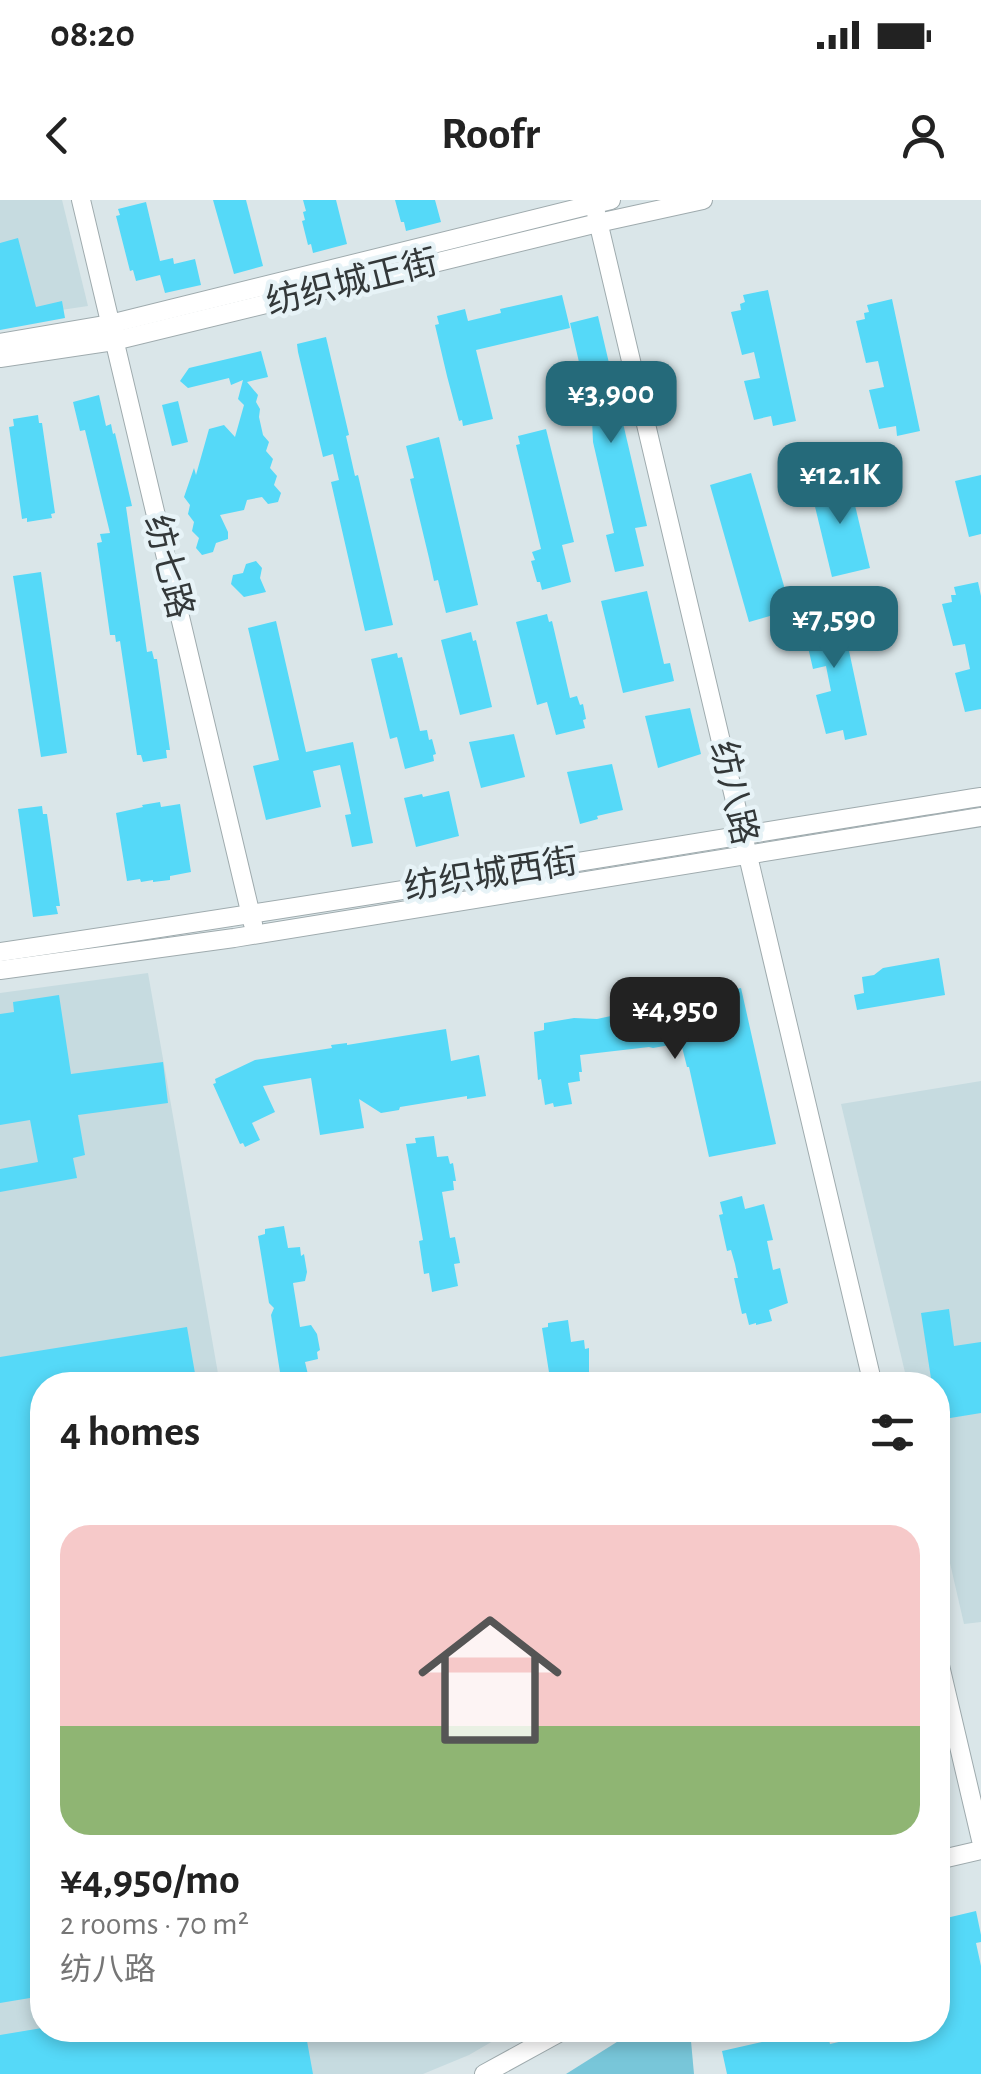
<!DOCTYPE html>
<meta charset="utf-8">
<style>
:root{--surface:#fff;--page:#f6f6f6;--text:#222;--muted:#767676;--line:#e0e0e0;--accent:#256a7a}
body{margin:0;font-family:"Alegreya Sans","Noto Sans SC",sans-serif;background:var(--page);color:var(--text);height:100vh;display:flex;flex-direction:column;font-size:38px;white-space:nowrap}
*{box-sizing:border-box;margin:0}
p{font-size:32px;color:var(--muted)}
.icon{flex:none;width:55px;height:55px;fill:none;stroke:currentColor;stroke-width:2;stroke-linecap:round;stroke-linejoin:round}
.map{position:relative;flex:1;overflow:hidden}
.panel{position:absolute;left:30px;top:1172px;width:920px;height:670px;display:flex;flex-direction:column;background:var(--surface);border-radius:40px;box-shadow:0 5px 15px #0003}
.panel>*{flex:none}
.price{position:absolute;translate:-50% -85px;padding:0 22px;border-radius:20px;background:var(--accent);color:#fff;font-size:32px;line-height:65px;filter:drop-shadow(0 2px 5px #0008)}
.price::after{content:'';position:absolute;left:50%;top:60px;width:30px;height:22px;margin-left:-15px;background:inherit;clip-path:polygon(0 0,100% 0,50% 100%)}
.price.on{background:#222;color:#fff}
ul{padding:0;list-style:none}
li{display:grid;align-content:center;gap:20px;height:530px;padding:0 30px}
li+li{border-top:2px solid var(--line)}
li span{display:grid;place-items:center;height:310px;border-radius:30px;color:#555}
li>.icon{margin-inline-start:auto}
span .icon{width:180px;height:180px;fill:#fffc;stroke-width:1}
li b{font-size:42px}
h2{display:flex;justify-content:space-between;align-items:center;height:120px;padding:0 30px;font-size:42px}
.status{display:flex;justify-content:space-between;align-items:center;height:70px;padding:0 50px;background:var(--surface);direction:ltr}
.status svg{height:28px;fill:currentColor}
header{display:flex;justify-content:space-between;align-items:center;height:130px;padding:0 30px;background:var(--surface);font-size:45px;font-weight:600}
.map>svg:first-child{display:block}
</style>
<div class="status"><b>08:20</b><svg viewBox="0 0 49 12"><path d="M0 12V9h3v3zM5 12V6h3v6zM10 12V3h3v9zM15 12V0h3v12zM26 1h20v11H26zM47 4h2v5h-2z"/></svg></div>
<header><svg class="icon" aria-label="back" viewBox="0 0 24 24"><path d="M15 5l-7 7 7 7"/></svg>Roofr<svg class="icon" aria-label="person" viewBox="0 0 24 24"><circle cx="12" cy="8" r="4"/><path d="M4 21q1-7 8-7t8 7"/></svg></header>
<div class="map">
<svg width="981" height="1874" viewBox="0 0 981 1874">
<rect width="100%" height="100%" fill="#dae6e9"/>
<g fill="#c6dbe0">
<polygon points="0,0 62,0 88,106 0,119"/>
<polygon points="148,773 220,1185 42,1185 42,1830 512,1830 469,1855 423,1874 0,1874 0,793"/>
<polygon points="981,881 981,1422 964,1424 938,1311 938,1185 908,1185 841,904"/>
</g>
<polygon fill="#78c6d9" points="636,1830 690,1830 694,1874 566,1874"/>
<g fill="#55d9f8">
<polygon points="213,0 246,0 263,66 234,74"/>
<polygon points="303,0 336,0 347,44 313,53 311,44 308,45 302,21 305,20 303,12 306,11"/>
<polygon points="395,0 435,0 441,22 406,31 404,22 401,22"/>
<polygon points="146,2 160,61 173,58 174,64 195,59 201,85 165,93 160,75 136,81 133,70 130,71 116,16 120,15 118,9"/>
<polygon points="18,38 36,107 62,101 65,118 0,130 0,43"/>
<polygon points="768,90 796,221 773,226 771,216 754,220 744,181 760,178 754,152 742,155 731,112 741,110 740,104 745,102 743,95"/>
<polygon points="562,95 570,128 476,150 493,219 463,226 462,220 459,221 447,176 435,125 439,124 437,116 465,109 468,121 501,113 500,109"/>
<polygon points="892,99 920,231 897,236 896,226 879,229 869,190 884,187 878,161 866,163 856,121 865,119 864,113 869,112 867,105"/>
<polygon points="598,116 647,326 635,328 644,366 615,372 606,335 614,333 593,242 592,219 570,123"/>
<polygon points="326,137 349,235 346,236 355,276 358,275 393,425 365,431 331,282 339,280 333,254 323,257 298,152 297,144"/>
<polygon points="261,151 268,177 247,182 258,195 256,202 260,209 259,217 263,235 269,242 266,251 273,259 270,268 277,276 274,285 281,293 278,302 268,304 262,297 247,300 244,310 220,315 228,332 228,339 216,343 213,352 202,355 196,348 199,338 192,331 194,322 188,314 190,305 184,297 194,268 196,275 209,229 224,225 235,237 244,205 238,199 243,180 231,185 229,178 188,188 180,181 189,168"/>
<polygon points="99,195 106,226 111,224 113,234 115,233 132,306 126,307 147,452 152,451 154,459 157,459 170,550 166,550 167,558 143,562 141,555 137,555 120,441 116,442 115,435 110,435 100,364 97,343 102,342 100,334 110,333 85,230 80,231 73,202"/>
<polygon points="178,201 188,242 172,246 162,205"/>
<polygon points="38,215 39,223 42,223 55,313 51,314 52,318 27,322 27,318 22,319 9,227 14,226 13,219"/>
<polygon points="546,229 574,342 562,345 571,382 542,390 540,382 537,382 531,361 535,360 532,352 541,349 516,245 520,244 518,236"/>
<polygon points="439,237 478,405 446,413 438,380 434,381 429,358 410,279 414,278 406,246"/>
<polygon points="751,273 791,410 749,422 710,285"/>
<polygon points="981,275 981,334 969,337 955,281"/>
<polygon points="848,276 870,368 832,377 810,286"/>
<polygon points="256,361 262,368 260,378 266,392 244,397 231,384 233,375 243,373 246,364"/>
<polygon points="41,372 67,553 41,557 13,376"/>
<polygon points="978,382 981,396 981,509 965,512 955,473 970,469 965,444 953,446 942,404 952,402 951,395 956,395 954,387"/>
<polygon points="647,391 664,464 670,463 674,481 623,493 601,401"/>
<polygon points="839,404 867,535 845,540 843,530 826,534 816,495 831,491 826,466 813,469 800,412"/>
<polygon points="547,414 549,422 552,421 570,498 577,496 580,505 583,504 586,519 583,520 585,528 556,535 547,502 537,505 516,422"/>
<polygon points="276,421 306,552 353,542 373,643 352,647 345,615 351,614 340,565 313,571 321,607 266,620 253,566 279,560 248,428"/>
<polygon points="471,432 473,441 476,440 492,507 460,515 441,440"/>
<polygon points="397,453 398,458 402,457 420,531 427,530 429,540 432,539 436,554 433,555 434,561 405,569 397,537 390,539 371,459"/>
<polygon points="690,508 701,554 658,568 645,516"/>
<polygon points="514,534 525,577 481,588 469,542"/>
<polygon points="612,564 623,610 597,616 598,619 580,624 567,572"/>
<polygon points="449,591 459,636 416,647 404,598 422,594 423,597"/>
<polygon points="160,602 161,607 180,604 191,672 170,676 170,680 153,682 153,680 141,682 140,679 127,681 116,613 143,607 142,605"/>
<polygon points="42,606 43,614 47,614 60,706 56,706 58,714 33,717 18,609"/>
<polygon points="939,758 945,795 857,810 854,795 864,793 862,777 874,775 883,768"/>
<polygon points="741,788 776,944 709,957 689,867 687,867 681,843 653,848 649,847 580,855 582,872 579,872 580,881 568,883 572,904 554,907 553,903 545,905 541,879 538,880 534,832 544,830 544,823 574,818 597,819"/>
<polygon points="59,795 71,874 163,862 168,903 78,915 85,955 73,958 77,978 0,992 0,969 38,962 30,920 0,925 0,814 14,812 13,802"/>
<polygon points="446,829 451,861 479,855 486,896 467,899 467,896 400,907 399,910 381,913 359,899 364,928 320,935 311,878 263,886 275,912 252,923 260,940 245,947 243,943 240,944 213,884 216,883 215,879 255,860 332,848 331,845 347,843 347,845"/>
<polygon points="434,936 437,957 448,956 450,964 453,963 456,981 453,981 454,990 442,992 450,1038 455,1037 460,1063 454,1064 458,1086 432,1092 429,1073 424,1074 419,1041 423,1040 406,944 416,943 415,938"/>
<polygon points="742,996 745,1009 764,1004 773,1040 767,1041 773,1070 780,1068 788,1103 769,1110 772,1121 756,1125 756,1123 749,1125 746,1113 742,1114 734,1078 738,1078 735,1064 731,1050 727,1051 719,1015 723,1014 720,1002"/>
<polygon points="284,1026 288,1048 300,1047 301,1056 304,1054 307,1072 305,1081 293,1083 300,1127 311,1125 317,1134 320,1150 317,1152 318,1159 305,1162 310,1183 298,1185 282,1185 271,1115 274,1108 269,1103 258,1036 265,1034 265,1029"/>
<polygon points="949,1109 954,1146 981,1142 981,1213 938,1220 938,1185 932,1185 921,1113"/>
<polygon points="568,1120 571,1142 584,1140 585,1149 589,1148 589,1174 574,1177 575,1185 551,1185 542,1128 548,1127 548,1123"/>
<polygon points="187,1127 197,1185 42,1185 42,1796 0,1803 0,1157"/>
<polygon points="976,1711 981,1735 981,1742 976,1743 981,1766 981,1874 727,1874 722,1851 814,1830 827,1830 830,1844 891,1830 938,1830 938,1720"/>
<polygon points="42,1828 42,1830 305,1830 313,1874 0,1874 0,1835"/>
</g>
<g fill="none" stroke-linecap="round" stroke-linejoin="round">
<defs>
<g id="minor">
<polyline points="81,0 253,724"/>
<polyline points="593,0 873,1185"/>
<polyline points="0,143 110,124 611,0"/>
<polyline points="0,158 114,141 598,23 703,0"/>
<path d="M 0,752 C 328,704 654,649 981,597"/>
<polyline points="0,770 234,738 981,617"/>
<polyline points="938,1457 981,1640"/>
<polyline points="938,1660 981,1650"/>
<polyline points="484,1874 564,1830"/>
</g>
</defs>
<use href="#minor" stroke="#9fabae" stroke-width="20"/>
<use href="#minor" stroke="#fff" stroke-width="18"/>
</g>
<g text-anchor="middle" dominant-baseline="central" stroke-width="9" stroke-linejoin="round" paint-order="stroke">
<g font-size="35" fill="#333839" stroke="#e7f3f7">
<text transform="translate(352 83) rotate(-14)">纺织城正街</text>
<text transform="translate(168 367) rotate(76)">纺七路</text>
<text transform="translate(733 593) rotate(77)">纺八路</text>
<text transform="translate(491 675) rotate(-9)">纺织城西街</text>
</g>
</g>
</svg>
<b class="price" style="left:611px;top:246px">¥3,900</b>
<b class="price" style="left:840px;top:327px">¥12.1K</b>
<b class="price" style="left:834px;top:471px">¥7,590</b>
<b class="price on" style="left:675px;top:862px">¥4,950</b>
<section class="panel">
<h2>4 homes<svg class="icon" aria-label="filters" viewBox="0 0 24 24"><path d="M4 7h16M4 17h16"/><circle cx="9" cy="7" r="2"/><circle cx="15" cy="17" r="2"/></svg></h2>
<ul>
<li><span style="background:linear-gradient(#f6c9c9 65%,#8fb573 0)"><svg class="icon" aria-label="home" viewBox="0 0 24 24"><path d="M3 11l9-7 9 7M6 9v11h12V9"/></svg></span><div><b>¥4,950/mo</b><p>2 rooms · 70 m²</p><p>纺八路</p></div></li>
</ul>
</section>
</div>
